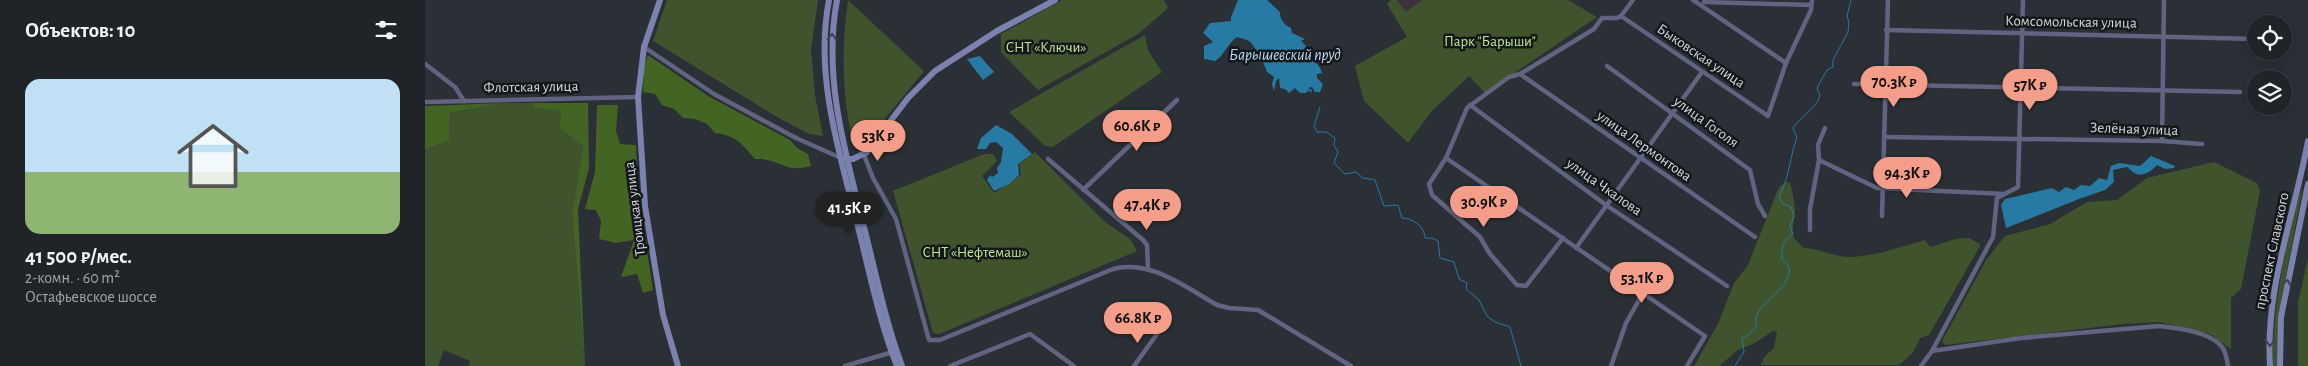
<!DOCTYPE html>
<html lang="ru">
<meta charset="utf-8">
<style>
:root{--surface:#202428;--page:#2d3034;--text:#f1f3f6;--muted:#a2a4a8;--line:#3d4145;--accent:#f49e8a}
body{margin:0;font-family:"Alegreya Sans",sans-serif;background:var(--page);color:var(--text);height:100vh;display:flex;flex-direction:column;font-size:19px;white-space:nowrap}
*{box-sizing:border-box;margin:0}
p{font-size:16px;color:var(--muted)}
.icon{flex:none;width:28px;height:28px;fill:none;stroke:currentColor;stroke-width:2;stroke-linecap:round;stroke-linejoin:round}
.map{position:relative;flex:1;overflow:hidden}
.details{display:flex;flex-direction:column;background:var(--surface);width:425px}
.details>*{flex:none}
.buttons{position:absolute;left:1822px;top:15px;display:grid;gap:10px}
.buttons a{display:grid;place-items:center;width:45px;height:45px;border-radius:50%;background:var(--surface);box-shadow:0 2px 12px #0003,0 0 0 1px var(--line);font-size:25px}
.price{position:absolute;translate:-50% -42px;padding:0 11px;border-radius:18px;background:var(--accent);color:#111;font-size:16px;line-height:32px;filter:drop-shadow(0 1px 2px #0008)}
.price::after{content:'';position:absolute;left:50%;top:30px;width:15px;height:11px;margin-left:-8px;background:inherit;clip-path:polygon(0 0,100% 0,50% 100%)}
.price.active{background:#222;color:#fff}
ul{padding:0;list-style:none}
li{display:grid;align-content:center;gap:10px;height:265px;padding:0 25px}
li span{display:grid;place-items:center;height:155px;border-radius:15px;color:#555}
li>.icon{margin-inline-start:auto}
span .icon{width:90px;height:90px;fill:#fffc;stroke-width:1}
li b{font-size:21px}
h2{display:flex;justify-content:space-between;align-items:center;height:60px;padding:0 25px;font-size:21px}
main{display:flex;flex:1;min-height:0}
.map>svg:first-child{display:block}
</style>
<main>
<section class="details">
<h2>Объектов: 10<svg class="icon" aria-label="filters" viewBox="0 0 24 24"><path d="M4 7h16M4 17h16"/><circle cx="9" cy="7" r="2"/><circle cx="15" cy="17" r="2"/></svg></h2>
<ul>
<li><span style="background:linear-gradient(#bfe0f5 60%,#8fb573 0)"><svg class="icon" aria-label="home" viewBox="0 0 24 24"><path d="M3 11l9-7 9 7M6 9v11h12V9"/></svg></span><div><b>41 500 ₽/мес.</b><p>2-комн. · 60 m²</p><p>Остафьевское шоссе</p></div></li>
</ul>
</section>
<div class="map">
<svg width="1883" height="366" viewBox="0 0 1883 366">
<rect width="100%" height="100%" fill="#2a3035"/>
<polygon fill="#40313e" points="972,0 997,0 981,12"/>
<g fill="#3f542d">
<polygon points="242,0 393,0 386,50 390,95 398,136 384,134 352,117 228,41"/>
<path d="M 423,0 L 499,71 L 450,131 L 439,133 L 428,143 C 417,95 416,49 423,0 Z"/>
<polygon points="637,0 739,0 743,8 713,34 613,90 576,52 576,34"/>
<polygon points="966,0 972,0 981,12 997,0 1143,0 1172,17 1060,93 1044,76 1006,112 983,143 939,101 930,66 982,37 962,4"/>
<polygon points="720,35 723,50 737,72 628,147 620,146 584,112"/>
<polygon points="79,103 107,103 108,108 136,111 134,128 158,146 147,214 160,366 44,366 45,361 19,350 13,366 0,366 0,149 24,141 24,113"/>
<polygon points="610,152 680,222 705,239 712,251 514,334 508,333 468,191 559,154 568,154 572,161 557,176 569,193 596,175 594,164"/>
<polygon points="1789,162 1832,183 1835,191 1816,289 1806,298 1806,349 1785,334 1734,322 1698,324 1520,345 1517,341 1561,260 1580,236 1625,224 1662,202 1692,200 1722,178"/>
<path d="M 1361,182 L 1365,183 C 1367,188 1370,205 1370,211 C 1370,220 1365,231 1370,239 C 1372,242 1377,246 1379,248 C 1394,249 1408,256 1422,257 C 1448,257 1475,247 1500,240 L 1505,247 L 1531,239 L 1544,238 L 1555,244 L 1555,246 L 1504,335 L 1495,338 L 1487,354 L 1474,365 L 1336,365 L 1339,357 L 1349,348 L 1352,332 L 1348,331 L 1330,343 L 1313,350 L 1294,366 L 1269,366 L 1293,324 L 1309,283 L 1323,265 L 1354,187 Z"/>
<path d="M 1878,187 L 1857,296 L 1853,330 L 1854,366 L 1848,366 C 1847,323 1854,282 1863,240 C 1867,222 1870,204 1878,187 Z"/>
<polygon points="1883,258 1883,366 1873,366 1873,302"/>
</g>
<g fill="#436423">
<path d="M 223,55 L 283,96 L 365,140 L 372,148 L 383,154 L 386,166 C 358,174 357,158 330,159 C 316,143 312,136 290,133 L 282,124 L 270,119 L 258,118 L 249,109 L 237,105 L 230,94 L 218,92 L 219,66 Z"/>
<polygon points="79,103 24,113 24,141 0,149 0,106"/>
<polygon points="107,103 163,103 164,168 153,209 160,366 147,214 158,146 134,128 136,111 108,108"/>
<polygon points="172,105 193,105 191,131 195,144 211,145 213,195 228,290 218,293 212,274 196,277 209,240 191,243 174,239 176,221 171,210 160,209 170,172"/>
</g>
<g fill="#267aa4">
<path d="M 813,0 L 842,0 L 855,12 C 854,18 860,26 866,28 L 867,33 L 880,39 L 876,41 L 881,46 L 883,56 C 888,60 896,66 897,73 L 892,74 L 892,78 L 898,84 L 895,92 L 890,92 L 887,87 L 883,88 L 887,90 L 886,93 L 884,90 L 881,93 L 875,93 L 870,88 L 864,93 L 860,89 L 855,88 L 854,78 L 851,81 L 849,91 L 847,84 L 849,77 L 842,72 C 842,69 830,47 827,44 C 823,39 818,39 812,37 C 802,44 799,56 790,61 L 779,59 L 779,46 L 788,42 L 778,33 L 785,23 L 806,21 L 806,17 Z"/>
<polygon points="555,56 569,72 558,80 542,59"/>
<polygon points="571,125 587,134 607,154 593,164 594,175 584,184 569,191 562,180 565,175 567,177 573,173 572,168 576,162 578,148 571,142 565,143 561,149 552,149 556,138"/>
<path d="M 1726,156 L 1750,166 L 1749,168 L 1740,169 L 1732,165 C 1727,170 1718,179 1708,172 C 1706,171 1704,168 1702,167 L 1688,170 L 1689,182 L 1680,190 L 1654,199 L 1581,228 L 1576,205 L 1580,199 L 1627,188 L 1634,192 L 1641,187 L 1649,190 L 1656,185 L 1665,186 L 1674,178 L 1682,180 L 1686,166 L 1694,163 L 1715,166 Z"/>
</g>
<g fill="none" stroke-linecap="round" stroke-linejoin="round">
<g stroke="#267aa4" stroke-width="1">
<path d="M 895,107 L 889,126 L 892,132 L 901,132 L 910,138 L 909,145 L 913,152 L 909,163 L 920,174 L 931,172 L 938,178 L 950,180 L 959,206 L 973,205 L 977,218 C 988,218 1000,227 1000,238 L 1007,238 L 1013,241 L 1015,258 L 1029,262 L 1034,279 L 1042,283 L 1041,289 L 1054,300 L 1062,316 L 1070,322 L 1085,327 L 1096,366"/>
<path d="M 1310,366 L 1319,352 L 1317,339 C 1321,336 1330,331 1331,325 C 1331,320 1330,316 1334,311 C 1343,298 1380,275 1357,259 C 1356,248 1358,240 1368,234 L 1365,226 L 1369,216 L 1366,207 L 1357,203 L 1354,196 C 1364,180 1365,155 1372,138 L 1368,128 C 1376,116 1390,110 1395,96 L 1392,88 L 1402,70 L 1408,67 L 1408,60 L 1423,32 L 1424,22 L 1422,16 L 1426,0"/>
</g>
<g stroke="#606481" stroke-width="4.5">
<polyline points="1268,0 1361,63"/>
<polyline points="1279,2 1386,5"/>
<polyline points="1196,16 1343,116 1361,63 1386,10 1387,0"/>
<polyline points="1196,16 1208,0"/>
<polyline points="1461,30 1831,39"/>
<polyline points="219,47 289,94 371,138 416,158"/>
<polyline points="0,64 30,87 39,101"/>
<polyline points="1182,66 1325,170 1333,204 1340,216"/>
<polyline points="1095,74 1330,237"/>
<polyline points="1429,84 1815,92"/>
<polyline points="0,102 213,97"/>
<polyline points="1045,105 1181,205 1302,286"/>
<polyline points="1460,137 1737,141 1777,144"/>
<polyline points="1737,141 1739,0"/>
<path d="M 439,155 L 448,178 L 471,219 L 504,340 L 515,340 L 688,269 C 725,259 760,287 792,305 L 804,308 L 833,310 L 926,366"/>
<polyline points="1021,158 1280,336 1262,366"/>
<polyline points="623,159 718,240 722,245 723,268"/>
<polyline points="1394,160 1452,188 1579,194"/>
<polyline points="658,190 752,100"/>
<polyline points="1457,216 1463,0"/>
<polyline points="1385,230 1385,209 1394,160 1393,145 1400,128"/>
<polyline points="1138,238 1101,286 1092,285 1065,254 1055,237 1007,195 1004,184 1021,158 1042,108 1084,77 1095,74 1169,29 1177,18 1192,18 1196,16"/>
<polyline points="1151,248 1277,72"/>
<path d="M 1507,351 L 1596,338 L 1734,326 C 1752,328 1786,332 1797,347 C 1801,352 1802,360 1803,366"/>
<polyline points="420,366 468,352"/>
<polyline points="525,366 605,334 649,366"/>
<polyline points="709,366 732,334"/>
<polyline points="1186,366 1201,323 1218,293"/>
<polyline points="1496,366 1507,351 1568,237 1572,198 1593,187 1598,0"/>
</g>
<g stroke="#7b82af" stroke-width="6">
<polyline points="235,0 219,47 213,97 220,206 238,315 253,366"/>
<path d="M 404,0 C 389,76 415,154 433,227 C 445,274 454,321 472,366"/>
<path d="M 412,0 C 397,80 422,158 441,235 C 452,279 461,323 477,366"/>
<polyline points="419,159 428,159 442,152 483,98 510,71 572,31 630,0"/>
<path d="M 1845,366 C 1840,289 1869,216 1883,141"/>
<polyline points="1855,366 1856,317 1883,184"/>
</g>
</g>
<defs><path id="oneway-chevron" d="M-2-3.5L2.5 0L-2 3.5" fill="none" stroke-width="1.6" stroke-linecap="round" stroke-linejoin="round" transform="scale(1.25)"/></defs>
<g stroke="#3e4256">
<use href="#oneway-chevron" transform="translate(407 37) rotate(-88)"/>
<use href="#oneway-chevron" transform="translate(1862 283) rotate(-80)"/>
<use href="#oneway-chevron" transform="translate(1845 343) rotate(91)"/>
</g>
<g text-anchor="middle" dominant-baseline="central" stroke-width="5" stroke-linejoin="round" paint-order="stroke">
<g font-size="15" fill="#d4d8dc" stroke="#15171a">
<text transform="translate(1646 22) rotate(1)">Комсомольская улица</text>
<text transform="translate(1276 56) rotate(34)">Быковская улица</text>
<text transform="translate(106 87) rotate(-1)">Флотская улица</text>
<text transform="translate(1281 122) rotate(36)">улица Гоголя</text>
<text transform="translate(1709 129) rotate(2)">Зелёная улица</text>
<text transform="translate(1219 146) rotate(35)">улица Лермонтова</text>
<text transform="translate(1179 187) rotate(35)">улица Чкалова</text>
<text transform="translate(210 209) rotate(-97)">Троицкая улица</text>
<text transform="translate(1847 251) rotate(-78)">проспект Славского</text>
</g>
<g font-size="15" fill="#b8ea8e" stroke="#15171a">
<text x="1065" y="41">Парк "Барыши"</text>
<text x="621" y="47">СНТ «Ключи»</text>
<text x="550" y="252">СНТ «Нефтемаш»</text>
</g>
<g font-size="16" font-style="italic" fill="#b6ddf4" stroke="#15171a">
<text x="860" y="55">Барышевский пруд</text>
</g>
</g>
</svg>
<div class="buttons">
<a><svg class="icon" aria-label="locate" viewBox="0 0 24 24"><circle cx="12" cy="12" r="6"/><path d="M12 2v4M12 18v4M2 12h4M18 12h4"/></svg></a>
<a><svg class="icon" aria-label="layers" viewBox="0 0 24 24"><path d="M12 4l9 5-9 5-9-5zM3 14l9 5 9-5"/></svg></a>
</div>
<b class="price" style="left:1469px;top:108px">70.3K ₽</b>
<b class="price" style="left:1605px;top:111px">57K ₽</b>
<b class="price" style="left:712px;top:152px">60.6K ₽</b>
<b class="price" style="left:453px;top:162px">53K ₽</b>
<b class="price" style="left:1482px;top:199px">94.3K ₽</b>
<b class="price" style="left:1059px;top:228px">30.9K ₽</b>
<b class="price" style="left:722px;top:231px">47.4K ₽</b>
<b class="price active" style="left:424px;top:234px">41.5K ₽</b>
<b class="price" style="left:1217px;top:304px">53.1K ₽</b>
<b class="price" style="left:713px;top:344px">66.8K ₽</b>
</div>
</main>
